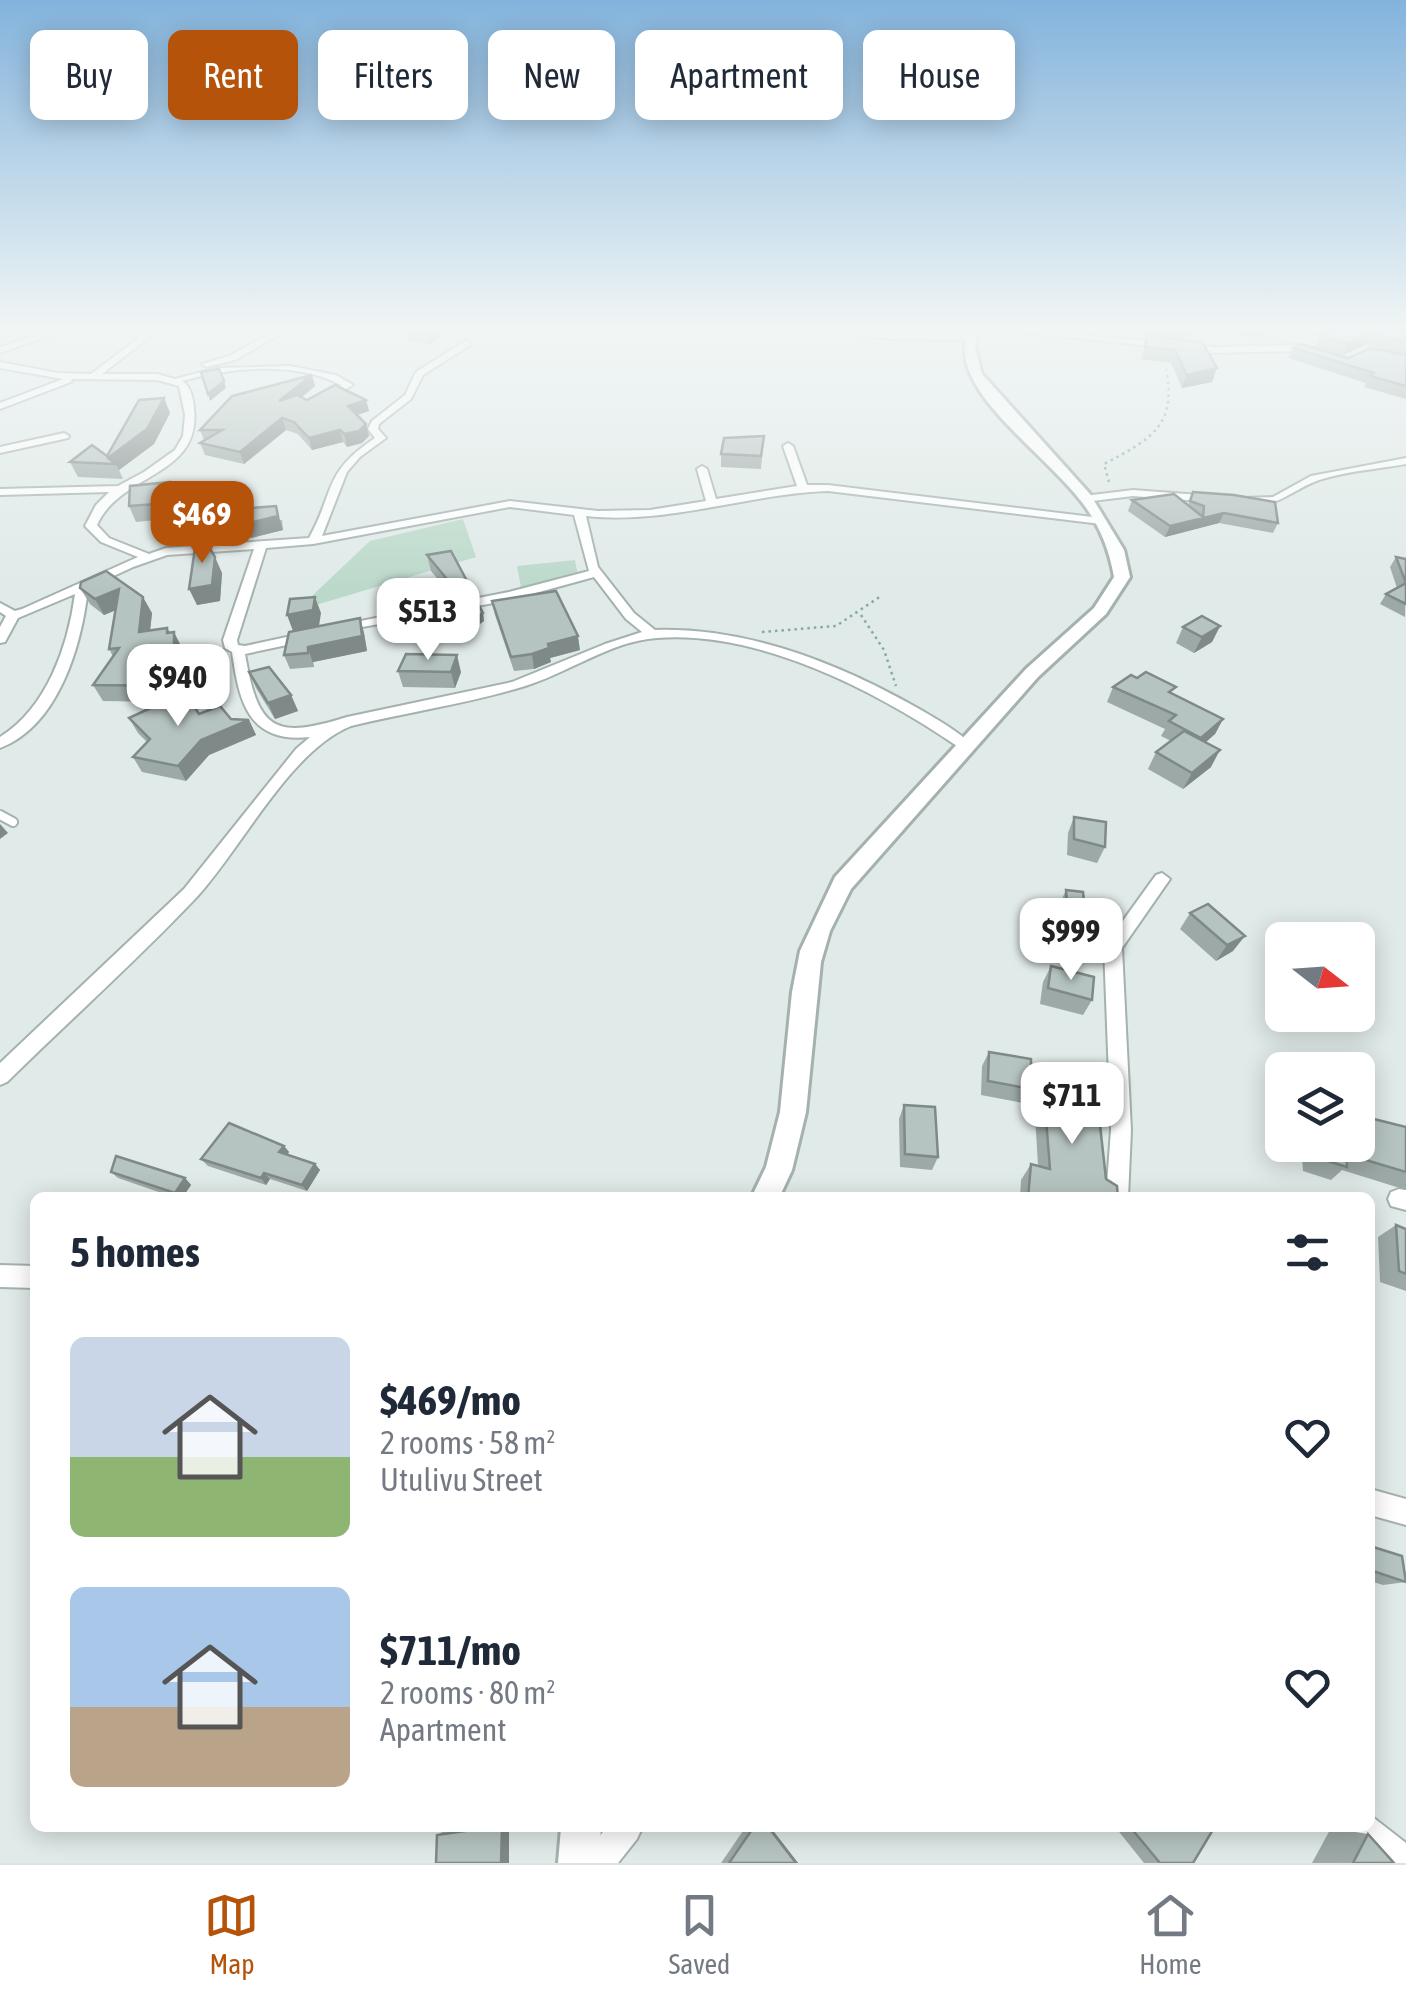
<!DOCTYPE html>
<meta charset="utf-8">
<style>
:root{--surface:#fff;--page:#f2f2f3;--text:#1f2937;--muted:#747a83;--line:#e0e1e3;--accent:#b45309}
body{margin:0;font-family:"Asap Condensed",sans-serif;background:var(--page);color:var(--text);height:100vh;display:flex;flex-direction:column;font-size:38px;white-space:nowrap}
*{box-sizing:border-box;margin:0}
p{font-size:32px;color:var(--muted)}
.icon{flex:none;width:55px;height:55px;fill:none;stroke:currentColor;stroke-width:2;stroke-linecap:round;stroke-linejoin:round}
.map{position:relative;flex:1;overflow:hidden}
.panel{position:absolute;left:30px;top:1192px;width:1345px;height:640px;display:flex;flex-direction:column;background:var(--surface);border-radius:15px;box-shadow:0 5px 25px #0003}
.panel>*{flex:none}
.top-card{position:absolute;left:30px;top:30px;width:1348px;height:90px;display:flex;gap:20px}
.needle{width:65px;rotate:107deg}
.tools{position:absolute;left:1265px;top:922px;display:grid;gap:20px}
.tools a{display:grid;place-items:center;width:110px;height:110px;border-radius:15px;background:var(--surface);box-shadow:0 5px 25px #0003;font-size:50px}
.price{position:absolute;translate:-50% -85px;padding:0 22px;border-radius:20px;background:#fff;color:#222;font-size:32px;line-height:65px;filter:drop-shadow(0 2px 5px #0008)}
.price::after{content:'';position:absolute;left:50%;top:60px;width:30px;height:22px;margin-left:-15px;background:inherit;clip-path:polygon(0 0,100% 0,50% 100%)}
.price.current{background:var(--accent);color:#fff}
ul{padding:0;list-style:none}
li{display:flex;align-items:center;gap:30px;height:250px;padding:0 40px}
li span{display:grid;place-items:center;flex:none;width:280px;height:200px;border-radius:15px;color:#555}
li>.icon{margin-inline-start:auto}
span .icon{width:120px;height:120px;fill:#fffc;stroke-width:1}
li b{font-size:42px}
h2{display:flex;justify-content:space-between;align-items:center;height:120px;padding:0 40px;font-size:42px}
.chip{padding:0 35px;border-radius:15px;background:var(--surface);box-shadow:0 5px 25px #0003;font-size:35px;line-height:90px}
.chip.current{background:var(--accent);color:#fff}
.tabs{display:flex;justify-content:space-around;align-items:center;height:140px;border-top:2px solid var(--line);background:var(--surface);font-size:28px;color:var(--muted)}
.tabs a{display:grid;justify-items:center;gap:5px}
.tabs .current{color:var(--accent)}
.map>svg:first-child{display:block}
</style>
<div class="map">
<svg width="1406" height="1863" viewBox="0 0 1406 1863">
<rect width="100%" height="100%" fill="#e0eae8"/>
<g fill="#bbd9ca">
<polygon points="463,519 476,557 296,611 370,541"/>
<polygon points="575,560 578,576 522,593 517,566"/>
</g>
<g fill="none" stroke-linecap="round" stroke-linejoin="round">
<defs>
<polyline id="service" points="0,815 13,822"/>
<g id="minor">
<polygon points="58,328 70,328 0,353 0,347"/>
<path d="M 152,328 L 161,328 L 102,374 L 157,374 L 175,379 L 217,368 L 290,366 L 336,375 L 353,385 L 326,401 L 323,400 L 323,396 L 341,385 C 296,361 230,367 182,381 C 191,387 193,397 194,409 C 201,477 121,472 97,525 L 109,538 L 149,554 L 166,548 L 309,538 C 336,489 322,474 375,438 L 368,429 L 372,421 L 405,395 L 416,372 L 467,340 L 470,345 L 423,375 L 411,399 L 379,424 L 378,429 L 386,438 L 360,457 L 347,472 L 322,536 L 510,501 L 598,511 L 650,510 L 706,501 L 697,469 L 702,466 L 707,469 L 716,499 L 797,486 L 783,446 L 788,443 L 793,446 L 807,485 L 828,485 L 1101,518 L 1107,521 L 1101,524 L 828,491 C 746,494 668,525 586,516 L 598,567 L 634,613 L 655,630 C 748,627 841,664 921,710 C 938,720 958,731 972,745 L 970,748 L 960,748 C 878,692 760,630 657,638 C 610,641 567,674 522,687 C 466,704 408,712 351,726 C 289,751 241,850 194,900 C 134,963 69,1021 7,1082 L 0,1085 L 0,1063 L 184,889 L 296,749 L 310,737 C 248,744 239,701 232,652 L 225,648 L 223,640 L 254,549 L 167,555 L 133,567 L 88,588 C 82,644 59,726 0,748 L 0,737 C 47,708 68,646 75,594 L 18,618 L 5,642 L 0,643 L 0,627 L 6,616 L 0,612 L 0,603 L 15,611 L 22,609 L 138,557 L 101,542 L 85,526 L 96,505 L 109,492 L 0,495 L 0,489 L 118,486 L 144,472 L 175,450 L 183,436 L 185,415 L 179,386 L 157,380 L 72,379 L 71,382 L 0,409 L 0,403 L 63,379 L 0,368 L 0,362 L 58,373 L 91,374 ZM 510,507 L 574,515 L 589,571 L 509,592 L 340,625 L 335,626 L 335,632 L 510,600 L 594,577 L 626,619 L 642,632 L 605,644 L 512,682 L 347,717 C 274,740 258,730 245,654 L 315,639 L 317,636 L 310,632 L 245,646 L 238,645 L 237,640 L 266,548 L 313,544 Z"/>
<polygon points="281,328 291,328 235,360 206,367 202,364 229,356"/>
<polygon points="817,328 889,333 971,334 975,337 971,340 889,339"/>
<polygon points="978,328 1007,328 1216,347 1296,345 1319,354 1315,357 1295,351 1216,353"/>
<polygon points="1301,328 1317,328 1334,333 1330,336"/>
<polygon points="64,433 69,436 68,438 0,453 0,447"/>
<path d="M 1406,458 L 1406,464 C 1378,469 1346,471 1319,480 C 1292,489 1269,516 1239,501 L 1244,498 L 1273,497 L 1311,476 Z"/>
<polygon points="1133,490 1213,496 1218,499 1213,502 1133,496 1084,502 1079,499 1084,496"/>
<polygon points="1162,873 1170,879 1122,948 1131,1130 1128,1198 1106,1198 1111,1130 1104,947 1156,875"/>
<polygon points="1399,1189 1406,1190 1406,1210 1391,1206 1388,1199 1391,1192"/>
<polygon points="0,1265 35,1266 35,1288 0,1287"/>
<polygon points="1370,1489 1406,1499 1406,1525 1370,1515"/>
<polygon points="1370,1815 1406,1843 1406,1863 1382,1863 1353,1839 1349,1828 1370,1828"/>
<polygon points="606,1828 642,1828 637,1839 618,1863 582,1863 587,1852"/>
</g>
<g id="tertiary">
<path d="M 969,328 L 979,328 L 975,347 L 982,374 L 1090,494 L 1124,550 L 1130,577 L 1106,614 L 1038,677 L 851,889 L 830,931 L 821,962 L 806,1112 L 792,1170 L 779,1198 L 751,1198 L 766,1167 L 780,1112 L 792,992 L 800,951 L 835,877 L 1026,669 L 1094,608 L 1114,577 C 1109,548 1099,524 1081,501 C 1051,462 987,415 970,373 C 963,357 964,344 969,328 Z"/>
<polygon points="561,1828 601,1828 598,1863 558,1863"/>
</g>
</defs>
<use href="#service" stroke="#a4b1af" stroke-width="12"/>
<use href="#minor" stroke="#a4b1af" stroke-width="4"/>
<use href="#tertiary" stroke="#a4b1af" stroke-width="6"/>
<g stroke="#84aaa7" stroke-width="2.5" stroke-dasharray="2.5 4" stroke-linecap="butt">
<path d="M 1109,482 L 1104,464 C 1152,439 1179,424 1165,365"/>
<polyline points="861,615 884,650 896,686"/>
<polyline points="762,632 836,626 881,596"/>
</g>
<use href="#service" stroke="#fff" stroke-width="8"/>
<use href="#minor" fill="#fff" fill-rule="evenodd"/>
<use href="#tertiary" fill="#fff" fill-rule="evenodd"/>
</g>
<g fill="#9da9a6">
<polygon points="407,328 451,328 430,344 408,340 406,329"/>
<polygon points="1140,328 1183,328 1188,334 1185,340 1212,382 1182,388 1171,363 1141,359 1147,337 1145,337"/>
<polygon points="1210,328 1271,328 1255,338"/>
<polygon points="1406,328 1406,354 1365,345 1343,355 1315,347 1319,336"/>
<polygon points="1293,348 1348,358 1406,355 1406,399 1364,387 1366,383 1288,358"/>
<polygon points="315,386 302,397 307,400 366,400 369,411 357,415 366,424 369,436 362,443 347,447 343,442 312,450 298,434 286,430 244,464 205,455 200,443 204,440 200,430"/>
<polygon points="164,398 170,413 154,444 119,470 123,479 78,477 70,462 107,456"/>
<polygon points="764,436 761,469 721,467 721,454"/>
<polygon points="170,482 177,498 177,518 136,522 129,506"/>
<polygon points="1193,492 1278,523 1273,533 1219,523 1165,537 1128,511 1132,500 1188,505"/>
<polygon points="282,520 283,530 251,538 205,541 222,573 220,601 197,605 196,542 194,542 187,528"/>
<polygon points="427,555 467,581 471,597 455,600 431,571"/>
<polygon points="1396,557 1406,559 1405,617 1380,604 1386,594 1397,588 1390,567"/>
<polygon points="80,588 152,613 150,631 167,628 182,648 183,693 199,714 231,719 249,720 256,735 209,755 186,781 142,772 133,757 147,742 138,733 129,718 164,702 103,701 93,685 113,656 109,649 116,610 104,615 90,604"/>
<polygon points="492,601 580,650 550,658 551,662 534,669 514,671 495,615"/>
<polygon points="464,605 483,613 484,621 477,626 465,613"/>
<polygon points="360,618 364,633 367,651 313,662 314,667 290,669 284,655"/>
<polygon points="1220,626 1212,642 1194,653 1176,643 1183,627"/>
<polygon points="398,671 461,672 455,688 403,687"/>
<polygon points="249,672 291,695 298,711 275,719 256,688"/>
<polygon points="1113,687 1173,693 1223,719 1215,734 1205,743 1211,767 1183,789 1148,769 1156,752 1171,741 1161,736 1165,729 1107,702"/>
<polygon points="1074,817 1105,847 1097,863 1067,855 1068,833"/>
<polygon points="1066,890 1086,919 1079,935 1061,933 1059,906"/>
<polygon points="1190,913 1233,951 1216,961 1180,929"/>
<polygon points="1051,966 1092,1000 1083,1015 1040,1004 1043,982"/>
<polygon points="989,1052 1031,1089 1023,1103 981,1095 982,1066"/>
<polygon points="1043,1081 1106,1179 1118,1198 1020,1198 1021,1180 1031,1164 1038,1166 1034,1098"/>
<polygon points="904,1105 938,1157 932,1170 900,1167 899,1119"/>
<polygon points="1406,1127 1406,1190 1342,1170 1331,1180 1303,1171 1301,1145 1358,1145"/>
<polygon points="284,1146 289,1152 287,1155 315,1164 320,1170 307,1191 270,1179 266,1185 208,1166 201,1159"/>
<polygon points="111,1172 185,1178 191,1185 182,1198 176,1198 118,1178"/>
<polygon points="1396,1225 1406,1229 1406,1291 1380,1282 1378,1237"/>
<polygon points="1370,1546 1406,1582 1383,1585 1370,1581"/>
<polygon points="460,1828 509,1828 509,1863 437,1835 447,1829"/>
<polygon points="745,1828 771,1828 798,1863 721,1863"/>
<polygon points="1116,1828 1213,1828 1193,1863 1144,1863"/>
<polygon points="1331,1828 1368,1834 1394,1863 1312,1863"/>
</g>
<g fill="#7f8987">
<polygon points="434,328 451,328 430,344 428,333"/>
<polygon points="1263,328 1271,328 1255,338 1257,331"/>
<polygon points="1370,335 1365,345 1343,355 1348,344"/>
<polygon points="1217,368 1212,382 1182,388 1187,375"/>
<polygon points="312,375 315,386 283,413 279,401"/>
<polygon points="224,381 226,388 210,401 208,394"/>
<polygon points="164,398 170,413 154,444 119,470 116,464 108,458"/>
<polygon points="366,400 369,411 351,417 348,406"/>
<polygon points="282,418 286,430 244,464 240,452"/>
<polygon points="366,424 369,436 362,443 347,447 344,434"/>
<polygon points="340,430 343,442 312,450 309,438"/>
<polygon points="170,482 177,498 177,518 170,503"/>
<polygon points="276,506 283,530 251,538 245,524"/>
<polygon points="1224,513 1219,523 1165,537 1170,526"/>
<polygon points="215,557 222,573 220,601 197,605 189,589"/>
<polygon points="467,581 471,597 455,600 451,584"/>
<polygon points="119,589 128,605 104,615 95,599"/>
<polygon points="143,597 152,613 148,649 139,632"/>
<polygon points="315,597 321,613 319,626 293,631 287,615"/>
<polygon points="483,613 484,621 477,626 475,618"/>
<polygon points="360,618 364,633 367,651 313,662 314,667 308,647"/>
<polygon points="1220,626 1212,642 1194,653 1202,637"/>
<polygon points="167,628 174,641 174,632 182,648 183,702 174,686 167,633"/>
<polygon points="578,636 580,650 550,658 551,662 534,669 532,654 548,644"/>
<polygon points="457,655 461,672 455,688 451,672"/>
<polygon points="291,695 298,711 275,719 268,703"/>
<polygon points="1223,719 1215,734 1193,753 1201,738"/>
<polygon points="249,720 256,735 209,755 186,781 178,766 201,740"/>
<polygon points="1220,750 1211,767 1183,789 1192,773"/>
<polygon points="0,824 8,833 0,839"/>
<polygon points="1245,936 1233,951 1216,961 1227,945"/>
<polygon points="284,1146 289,1152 284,1159 279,1152"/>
<polygon points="315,1164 320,1170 307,1191 302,1185"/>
<polygon points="264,1173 270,1179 266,1185 261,1178"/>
<polygon points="185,1178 191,1185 182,1198 180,1198 175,1193"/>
<polygon points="502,1828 509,1828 509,1863 501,1863"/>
<polygon points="769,1828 771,1828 798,1863 796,1863"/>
</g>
<g fill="#b6c4c1" stroke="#7f8987" stroke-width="2.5">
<polygon points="407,328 434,328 428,333 406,329"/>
<polygon points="1146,328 1183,328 1188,334 1147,330"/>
<polygon points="1241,328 1263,328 1257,331"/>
<polygon points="1336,328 1406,328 1406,342 1370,335 1348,344 1319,336"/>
<polygon points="1147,336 1202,342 1217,368 1187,375 1175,350 1145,347"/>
<polygon points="1301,344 1348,358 1371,348 1406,355 1406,386 1370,376 1374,373 1293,348"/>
<polygon points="219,369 224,381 208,394 201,372"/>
<polygon points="312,375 279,401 297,395 307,400 335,385 366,400 348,406 366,424 359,431 344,434 340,430 309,438 294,422 282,418 240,452 200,443 222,430 200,430 232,396"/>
<polygon points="164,398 147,429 108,458 116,464 70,462 92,445 107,456 139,400"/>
<polygon points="764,436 761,456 721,454 724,438"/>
<polygon points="170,482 170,503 129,506 130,486"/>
<polygon points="1193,492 1234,495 1275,502 1278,523 1224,513 1170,526 1132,500 1174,494 1203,517 1204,506 1190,501"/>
<polygon points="276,506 278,516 245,524 187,528 193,513"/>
<polygon points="205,540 215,557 212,585 189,589 196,541"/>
<polygon points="451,551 467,581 451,584 427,555"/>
<polygon points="1396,557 1406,559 1406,604 1386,594 1406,583"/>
<polygon points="106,571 143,597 139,632 167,628 167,633 174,632 174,686 93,685 119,648 109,649 119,589 95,599 80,588 81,582"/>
<polygon points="556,591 578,636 548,644 549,648 532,654 511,657 492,601"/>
<polygon points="315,597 313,610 287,615 290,599"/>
<polygon points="477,602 483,613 475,618 464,605"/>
<polygon points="1202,616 1220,626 1202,637 1183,627"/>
<polygon points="360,618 362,636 308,647 308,653 284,655 289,632"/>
<polygon points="406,654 457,655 451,672 398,671"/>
<polygon points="269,667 291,695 268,703 249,672"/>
<polygon points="1146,672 1176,687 1169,692 1223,719 1201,738 1169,721 1176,715 1113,687 1131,675 1137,678"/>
<polygon points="185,692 199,714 220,706 231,719 249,720 201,740 178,766 133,757 150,739 129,718"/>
<polygon points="1184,731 1220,750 1192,773 1156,752"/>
<polygon points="1074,817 1106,822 1105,847 1074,839"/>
<polygon points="1066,890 1083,892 1086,919 1068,917"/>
<polygon points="1208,904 1245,936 1227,945 1190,913"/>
<polygon points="1051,966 1094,977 1092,1000 1048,988"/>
<polygon points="989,1052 1031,1059 1031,1089 988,1081"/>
<polygon points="1043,1081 1096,1089 1106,1179 1117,1186 1118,1198 1028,1198 1031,1164 1050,1169"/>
<polygon points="904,1105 935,1107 938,1157 905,1154"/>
<polygon points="1358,1115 1406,1127 1406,1172 1346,1154 1347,1167 1318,1158 1317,1145 1358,1145"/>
<polygon points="229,1123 284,1146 279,1152 315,1164 302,1185 264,1173 261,1178 201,1159"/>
<polygon points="116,1156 185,1178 175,1193 111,1172"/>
<polygon points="1396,1225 1406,1229 1406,1274 1399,1271"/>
<polygon points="1370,1546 1402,1556 1406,1582 1370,1570"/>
<polygon points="486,1828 502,1828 501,1863 436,1863 437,1835"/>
<polygon points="753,1828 769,1828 796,1863 729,1863"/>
<polygon points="1131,1828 1214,1828 1193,1863 1160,1863"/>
<polygon points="1368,1834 1394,1863 1353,1863"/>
</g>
<linearGradient id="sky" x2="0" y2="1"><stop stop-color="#83b3dc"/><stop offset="0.56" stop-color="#f1f6f5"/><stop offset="1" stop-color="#f1f6f5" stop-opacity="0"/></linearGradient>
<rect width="1406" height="589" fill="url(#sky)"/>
</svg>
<div class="tools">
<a><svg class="needle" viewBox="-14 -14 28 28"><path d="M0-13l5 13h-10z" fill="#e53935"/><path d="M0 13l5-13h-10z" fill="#747a83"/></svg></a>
<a><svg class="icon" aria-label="layers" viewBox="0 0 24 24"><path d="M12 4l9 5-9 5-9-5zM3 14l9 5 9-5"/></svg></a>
</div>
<b class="price current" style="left:202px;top:566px">$469</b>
<b class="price" style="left:428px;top:663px">$513</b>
<b class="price" style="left:178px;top:729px">$940</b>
<b class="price" style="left:1071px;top:983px">$999</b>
<b class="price" style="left:1072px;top:1147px">$711</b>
<div class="top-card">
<a class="chip">Buy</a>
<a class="chip current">Rent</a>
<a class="chip">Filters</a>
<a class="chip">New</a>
<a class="chip">Apartment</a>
<a class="chip">House</a>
</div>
<section class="panel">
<h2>5 homes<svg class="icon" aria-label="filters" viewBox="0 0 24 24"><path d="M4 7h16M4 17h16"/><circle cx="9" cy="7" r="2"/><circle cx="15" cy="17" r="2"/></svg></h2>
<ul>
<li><span style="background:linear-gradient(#c9d6e8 60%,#8fb573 0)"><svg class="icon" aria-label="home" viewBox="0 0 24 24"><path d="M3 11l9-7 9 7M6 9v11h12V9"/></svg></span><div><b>$469/mo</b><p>2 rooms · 58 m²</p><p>Utulivu Street</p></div><svg class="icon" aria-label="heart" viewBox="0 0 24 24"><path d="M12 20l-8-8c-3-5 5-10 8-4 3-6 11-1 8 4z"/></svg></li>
<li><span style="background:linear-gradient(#a9c7e8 60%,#b9a48a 0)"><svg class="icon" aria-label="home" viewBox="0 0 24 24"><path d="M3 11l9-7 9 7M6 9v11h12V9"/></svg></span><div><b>$711/mo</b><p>2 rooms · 80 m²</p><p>Apartment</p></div><svg class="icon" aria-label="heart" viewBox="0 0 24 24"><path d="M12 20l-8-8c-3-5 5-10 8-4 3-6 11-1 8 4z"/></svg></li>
</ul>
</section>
</div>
<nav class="tabs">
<a class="current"><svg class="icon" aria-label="map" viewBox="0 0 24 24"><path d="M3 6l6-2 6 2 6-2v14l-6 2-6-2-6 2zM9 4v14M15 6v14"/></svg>Map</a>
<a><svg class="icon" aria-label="saved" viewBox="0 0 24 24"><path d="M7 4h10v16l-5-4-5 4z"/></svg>Saved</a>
<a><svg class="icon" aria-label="home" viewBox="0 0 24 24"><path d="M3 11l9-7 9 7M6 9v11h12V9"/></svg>Home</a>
</nav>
